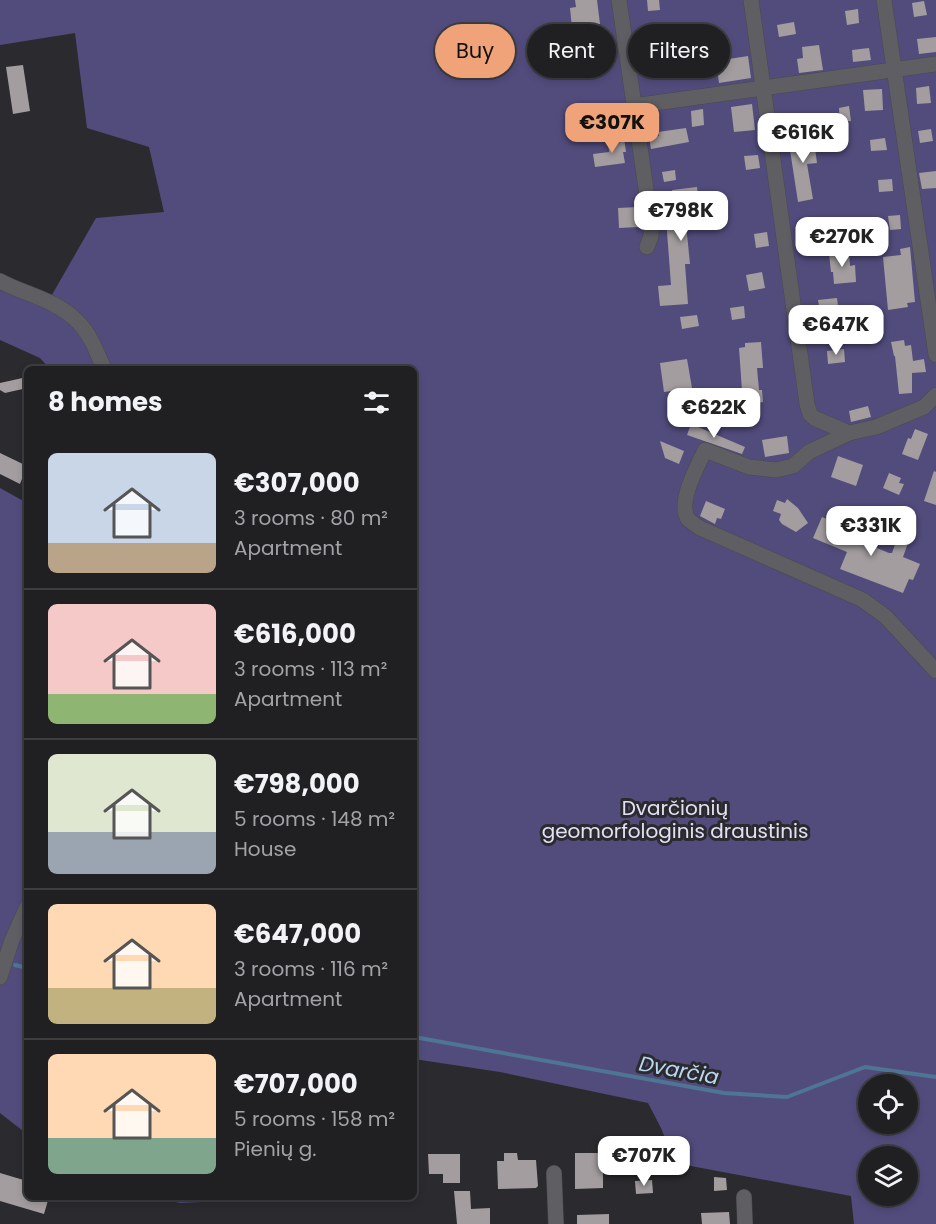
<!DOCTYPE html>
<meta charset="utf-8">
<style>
:root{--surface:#202023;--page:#2d2d30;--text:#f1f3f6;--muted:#a2a3a6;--line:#3d3e41;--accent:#f0a279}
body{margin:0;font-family:Poppins,sans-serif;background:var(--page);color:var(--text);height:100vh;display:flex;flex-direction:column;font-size:22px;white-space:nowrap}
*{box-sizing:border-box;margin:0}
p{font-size:20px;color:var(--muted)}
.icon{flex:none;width:33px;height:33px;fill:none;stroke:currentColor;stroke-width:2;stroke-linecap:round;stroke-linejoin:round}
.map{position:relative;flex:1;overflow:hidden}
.details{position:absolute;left:24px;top:366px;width:393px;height:834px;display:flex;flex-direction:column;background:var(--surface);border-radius:9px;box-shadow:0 3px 9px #0003,0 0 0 2px var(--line)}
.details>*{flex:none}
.hud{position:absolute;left:435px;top:24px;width:411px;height:54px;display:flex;gap:12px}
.buttons{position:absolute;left:858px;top:1074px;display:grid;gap:12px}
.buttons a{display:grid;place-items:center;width:60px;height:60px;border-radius:50%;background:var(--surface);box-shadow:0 3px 9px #0003,0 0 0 2px var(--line);font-size:30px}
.price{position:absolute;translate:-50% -51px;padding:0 14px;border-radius:12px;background:#fff;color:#222;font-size:20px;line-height:39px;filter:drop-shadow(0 2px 3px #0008)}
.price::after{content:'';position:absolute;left:50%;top:36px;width:18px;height:14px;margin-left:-9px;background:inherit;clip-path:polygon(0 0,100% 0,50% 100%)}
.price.current{background:var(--accent);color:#111}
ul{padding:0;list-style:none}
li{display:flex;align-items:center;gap:18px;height:150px;padding:0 24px}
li+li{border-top:2px solid var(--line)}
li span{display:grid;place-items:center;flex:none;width:168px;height:120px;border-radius:9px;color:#555}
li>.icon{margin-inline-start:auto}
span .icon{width:72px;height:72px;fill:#fffc;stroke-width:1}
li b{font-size:26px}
h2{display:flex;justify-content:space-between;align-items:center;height:72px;padding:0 24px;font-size:26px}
.pill{padding:0 21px;border-radius:27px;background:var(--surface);box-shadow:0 3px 9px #0003,0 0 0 2px var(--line);font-size:21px;line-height:54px}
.pill.current{background:var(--accent);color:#111}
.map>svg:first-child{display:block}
</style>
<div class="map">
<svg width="936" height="1224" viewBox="0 0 936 1224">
<rect width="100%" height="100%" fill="#2b2b2f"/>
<g fill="#524c7d" fill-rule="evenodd">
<path d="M 0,0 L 936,0 L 936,1224 L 854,1224 L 851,1196 L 675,1163 L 661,1128 L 648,1103 L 500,1072 L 414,1059 L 414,369 L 50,369 L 40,358 L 0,340 L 0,290 L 45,307 L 96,218 L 164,212 L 149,147 L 87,128 L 75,33 L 0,45 ZM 868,1084 L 908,1084 L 908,1124 L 868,1124 ZM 868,1156 L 908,1156 L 908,1196 L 868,1196 Z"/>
<polygon points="0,488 27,503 27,1134 0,1113"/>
<polygon points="153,1197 249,1197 248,1200 180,1203"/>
</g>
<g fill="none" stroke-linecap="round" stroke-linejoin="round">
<g stroke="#4e7593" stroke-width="4">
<polyline points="15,965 27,968"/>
<polyline points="414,1037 724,1093 787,1097 865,1067 936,1077"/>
</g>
</g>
<g fill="#a39d9f">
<polygon points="575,0 597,0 600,24 572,28 570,8 576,7"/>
<polygon points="647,0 659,0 660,10 648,11"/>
<polygon points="924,1 927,15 914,17 912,3"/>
<polygon points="858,9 859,23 847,25 845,11"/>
<polygon points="794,22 796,34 779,37 777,25"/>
<polygon points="936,37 936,52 919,54 917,39"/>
<polygon points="819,45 823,70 799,73 797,59 803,58 802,47"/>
<polygon points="597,48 597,59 584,60 583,49"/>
<polygon points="869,48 871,60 853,62 852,50"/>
<polygon points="748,56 751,78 719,83 716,61"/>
<polygon points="23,65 30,111 13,114 6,67"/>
<polygon points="929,86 931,103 917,104 916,88"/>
<polygon points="882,89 883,110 865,111 863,90"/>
<polygon points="752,104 755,130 734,132 731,107"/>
<polygon points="849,106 851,121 840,122 839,108"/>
<polygon points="703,109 704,125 692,127 691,111"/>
<polygon points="686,128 689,142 651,149 649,137 659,136 658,132"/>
<polygon points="931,129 933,141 920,143 918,131"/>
<polygon points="813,133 817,163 807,164 813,199 798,202 788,137"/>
<polygon points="624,138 626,152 623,152 625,163 595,167 593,154 609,152 608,140"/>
<polygon points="885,138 887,150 871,151 870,140"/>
<polygon points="758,155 760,168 746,170 744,156"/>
<polygon points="675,170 676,180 664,182 662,172"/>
<polygon points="936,171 936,188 922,189 919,173"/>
<polygon points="892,179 893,191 879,192 878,180"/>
<polygon points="697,187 699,206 711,205 713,221 686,224 690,264 685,264 688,304 660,306 658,286 671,285 665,205 673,204 672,190"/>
<polygon points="638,207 639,227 619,228 618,208"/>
<polygon points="900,215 901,229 890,230 888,216"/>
<polygon points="814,225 815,237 804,238 803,227"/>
<polygon points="767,232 769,246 756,248 754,234"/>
<polygon points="910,247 915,302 907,303 908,307 888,310 883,257 901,255 900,249"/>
<polygon points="849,252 850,266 855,265 856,282 834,284 833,272 831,272 829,254"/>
<polygon points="762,272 765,288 749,291 746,275"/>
<polygon points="837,298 838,306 846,305 848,321 822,325 818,300"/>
<polygon points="744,306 745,318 732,320 730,308"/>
<polygon points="697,315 699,326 682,329 680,317"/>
<polygon points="904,340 905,346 911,345 913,361 924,359 926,372 912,373 912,393 899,394 895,356 894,356 891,342"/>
<polygon points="761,342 763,368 757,368 759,390 762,390 763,402 743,405 739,348 745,347 745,343"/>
<polygon points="844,349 845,362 828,364 827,351"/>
<polygon points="687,359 692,388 664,392 660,363"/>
<polygon points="27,377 27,388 5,393 0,390 0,383"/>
<polygon points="868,406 871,417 851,422 849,411"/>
<polygon points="691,424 745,447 742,454 687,435"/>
<polygon points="915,429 928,434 918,460 902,454 908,438 911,439"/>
<polygon points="787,436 789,453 765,457 762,440"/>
<polygon points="660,441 684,451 679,464 665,458"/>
<polygon points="0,453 27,466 20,484 0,474"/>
<polygon points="838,456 863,465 856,486 831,477"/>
<polygon points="934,471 936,472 936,505 924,501"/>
<polygon points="889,473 901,478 899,483 904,484 899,495 883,488"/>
<polygon points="787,499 798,508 808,523 796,532 782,524 779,520 781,514 773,511 777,500 785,503"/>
<polygon points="706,501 725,509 721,519 717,518 715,524 700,516"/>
<polygon points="822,517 837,523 841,533 889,553 892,553 901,528 912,532 903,557 920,564 913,580 909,579 903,593 840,569 847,552 813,538"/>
<polygon points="504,1153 517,1153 518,1160 536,1160 538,1186 536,1188 498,1189 497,1161 504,1161"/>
<polygon points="575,1153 603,1153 603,1188 575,1189"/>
<polygon points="428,1154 460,1154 460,1183 443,1183 443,1174 429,1174"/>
<polygon points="0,1173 27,1181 27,1197 49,1197 44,1214 0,1201"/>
<polygon points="714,1177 726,1178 727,1190 714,1191"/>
<polygon points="652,1180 653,1193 636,1194 635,1181"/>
<polygon points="454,1191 470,1191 471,1209 490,1208 490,1224 457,1224"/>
<polygon points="729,1212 730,1224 702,1224 701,1213"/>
<polygon points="609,1214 609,1224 577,1224 577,1215"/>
</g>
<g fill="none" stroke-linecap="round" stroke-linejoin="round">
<defs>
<g id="street">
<polyline points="619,0 651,224 651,236 647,247"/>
<polyline points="751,0 807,404 810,414 814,418 849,433"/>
<polyline points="884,0 936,355"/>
<polyline points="633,106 936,64"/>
<path d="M 0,281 C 24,294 56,300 76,320 C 90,333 97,352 104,369"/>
<path d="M 936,395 L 924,407 L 876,427 L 849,433 L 809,452 L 793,466 L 776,470 L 749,467 L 705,450 C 698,466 677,502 688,519 C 691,522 697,526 700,528 L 863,600 L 886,617 L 936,671"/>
<polyline points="0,977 12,940 27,907"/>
<polyline points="554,1173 556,1224"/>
<polyline points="744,1197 745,1224"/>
</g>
</defs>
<use href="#street" stroke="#49494c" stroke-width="16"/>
<use href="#street" stroke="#5f5e63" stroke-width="15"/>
</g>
<g text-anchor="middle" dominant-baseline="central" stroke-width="6" stroke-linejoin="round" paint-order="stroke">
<g font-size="20" fill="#e2e1f3" stroke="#2b2b2f">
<text x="675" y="808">Dvarčionių<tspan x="675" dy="23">geomorfologinis draustinis</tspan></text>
</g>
<g font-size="21" font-style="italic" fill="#bad7f2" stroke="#2b2b2f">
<text transform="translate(679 1070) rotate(10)">Dvarčia</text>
</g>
</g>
</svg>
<div class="buttons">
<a><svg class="icon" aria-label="locate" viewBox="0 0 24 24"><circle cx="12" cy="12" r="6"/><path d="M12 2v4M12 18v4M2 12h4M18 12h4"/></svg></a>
<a><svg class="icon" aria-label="layers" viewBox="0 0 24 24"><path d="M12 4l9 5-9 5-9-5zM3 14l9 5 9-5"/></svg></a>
</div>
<b class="price current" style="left:612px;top:154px">€307K</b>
<b class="price" style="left:803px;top:164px">€616K</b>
<b class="price" style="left:681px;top:242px">€798K</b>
<b class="price" style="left:842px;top:268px">€270K</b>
<b class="price" style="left:836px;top:356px">€647K</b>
<b class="price" style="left:714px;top:439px">€622K</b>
<b class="price" style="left:871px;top:557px">€331K</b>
<b class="price" style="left:644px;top:1187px">€707K</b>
<div class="hud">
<a class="pill current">Buy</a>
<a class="pill">Rent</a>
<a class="pill">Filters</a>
</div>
<section class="details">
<h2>8 homes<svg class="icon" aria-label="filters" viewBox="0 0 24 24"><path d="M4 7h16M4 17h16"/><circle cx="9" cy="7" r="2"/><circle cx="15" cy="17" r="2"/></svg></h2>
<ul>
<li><span style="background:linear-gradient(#c9d6e8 75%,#b9a48a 0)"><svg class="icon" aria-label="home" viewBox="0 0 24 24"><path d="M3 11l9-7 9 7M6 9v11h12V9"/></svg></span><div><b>€307,000</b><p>3 rooms · 80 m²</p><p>Apartment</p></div></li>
<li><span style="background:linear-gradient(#f6c9c9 75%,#8fb573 0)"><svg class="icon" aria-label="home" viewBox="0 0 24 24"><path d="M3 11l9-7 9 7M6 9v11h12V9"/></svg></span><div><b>€616,000</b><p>3 rooms · 113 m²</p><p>Apartment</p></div></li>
<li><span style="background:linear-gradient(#dfe7d0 65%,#9aa5b1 0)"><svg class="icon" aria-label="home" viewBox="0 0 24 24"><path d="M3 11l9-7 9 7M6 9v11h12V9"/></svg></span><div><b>€798,000</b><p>5 rooms · 148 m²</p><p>House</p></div></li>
<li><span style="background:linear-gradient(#ffd9b3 70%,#c2b280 0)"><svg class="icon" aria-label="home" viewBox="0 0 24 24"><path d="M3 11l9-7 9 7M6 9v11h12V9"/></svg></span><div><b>€647,000</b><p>3 rooms · 116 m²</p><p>Apartment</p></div></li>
<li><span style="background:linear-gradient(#ffd9b3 70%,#7fa58c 0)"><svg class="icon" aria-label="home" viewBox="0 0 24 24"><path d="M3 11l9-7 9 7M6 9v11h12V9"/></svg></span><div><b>€707,000</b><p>5 rooms · 158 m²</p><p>Pienių g.</p></div></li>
</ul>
</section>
</div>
